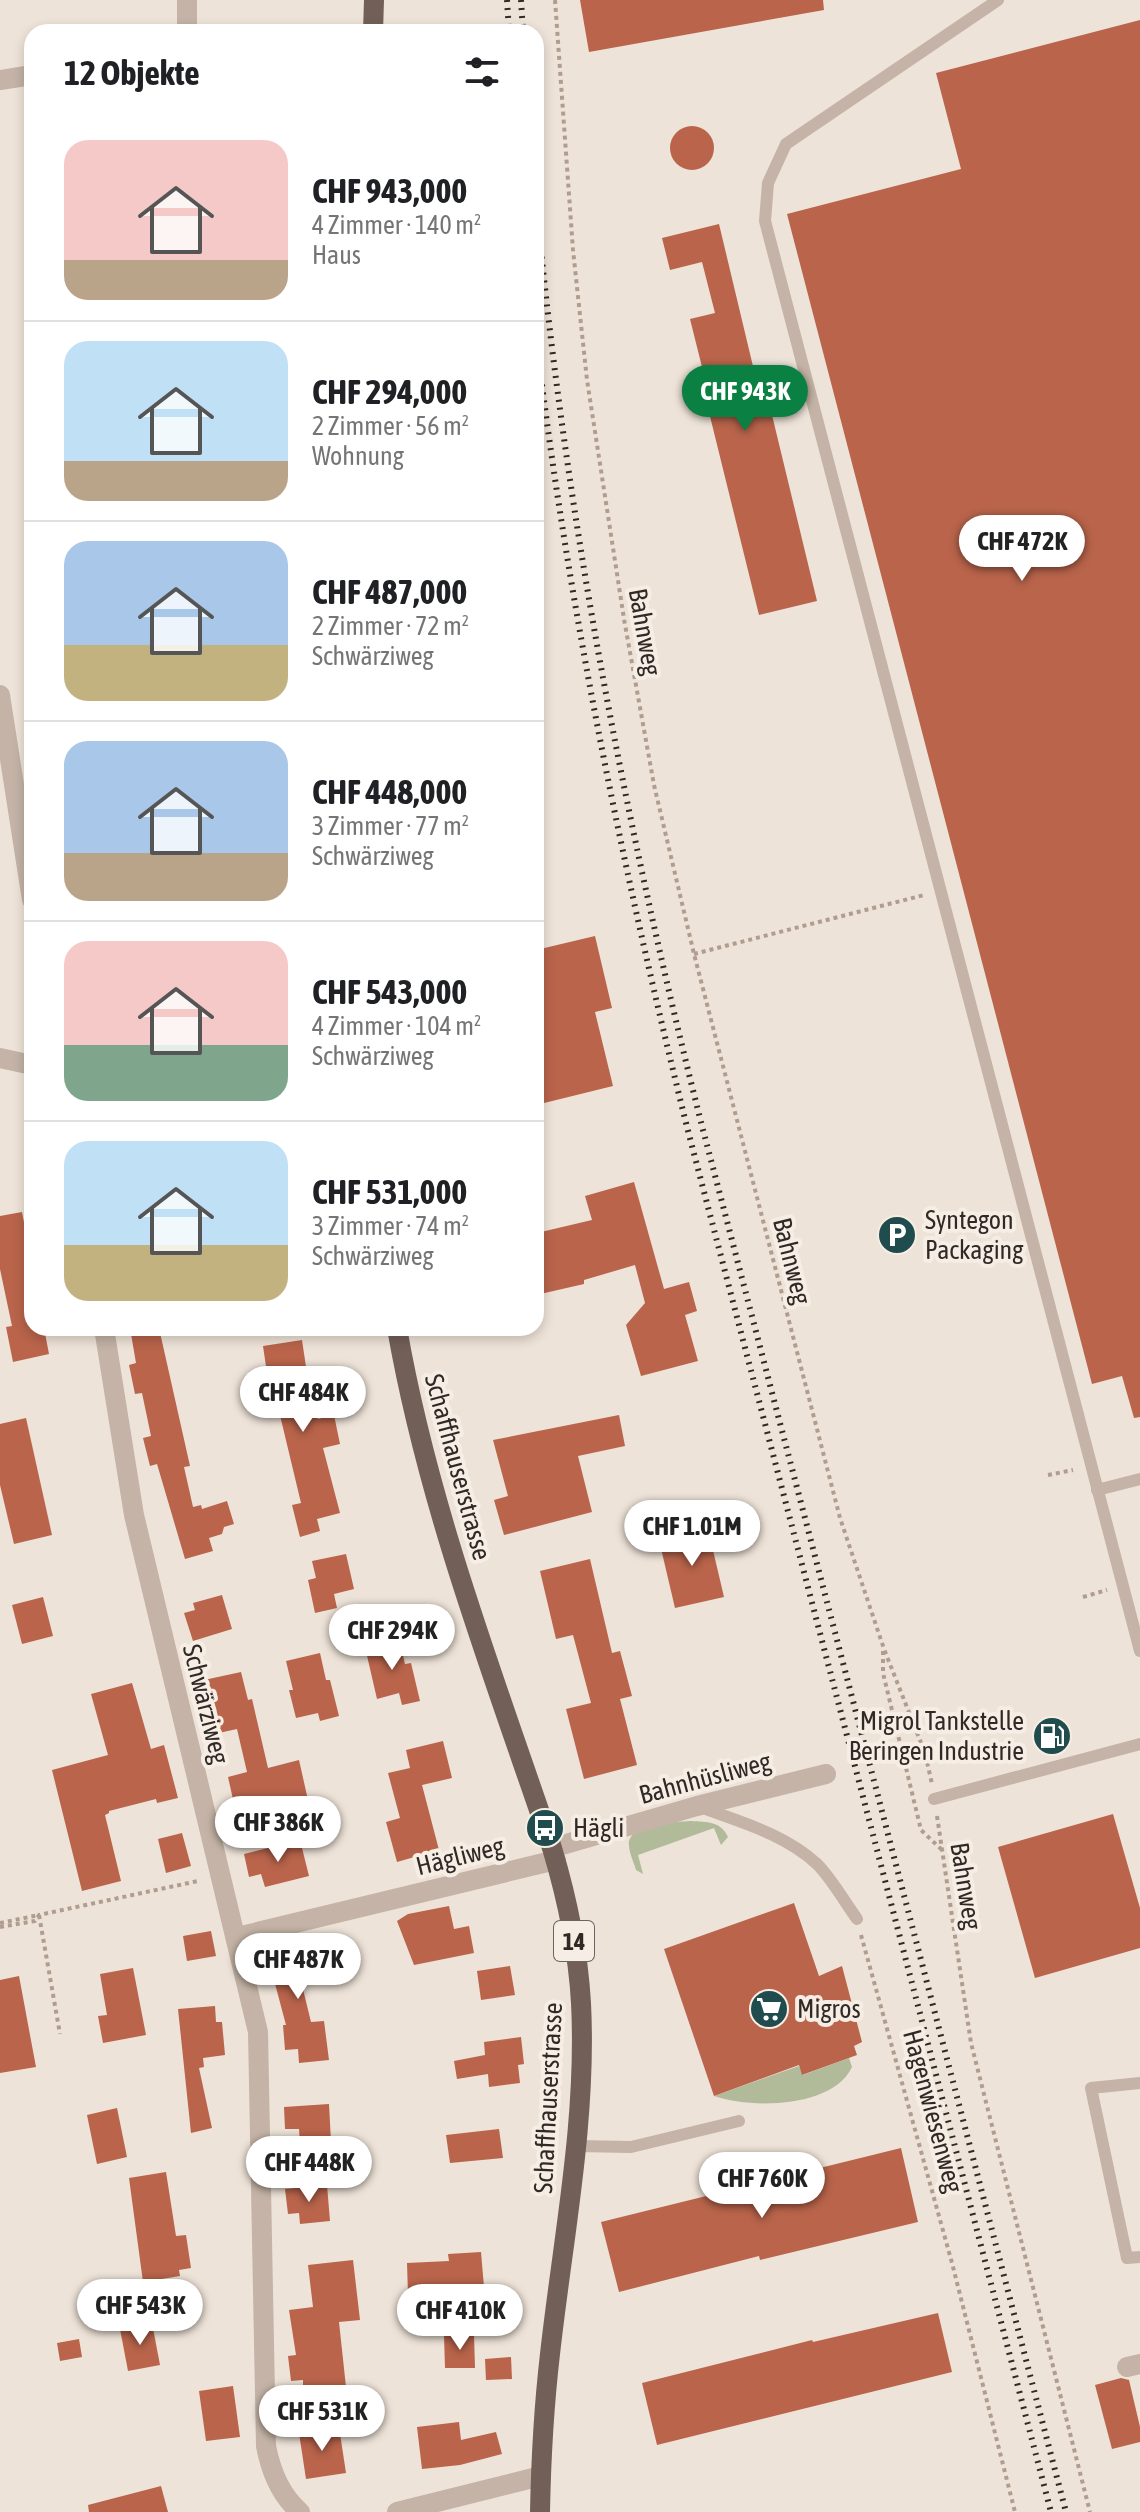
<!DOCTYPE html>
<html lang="de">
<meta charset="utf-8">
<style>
:root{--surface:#fff;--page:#f2f2f2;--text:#202124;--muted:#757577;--line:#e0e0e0;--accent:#0b8043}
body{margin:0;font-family:"Asap Condensed",sans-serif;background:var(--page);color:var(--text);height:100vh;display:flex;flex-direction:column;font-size:30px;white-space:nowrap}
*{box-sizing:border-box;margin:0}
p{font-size:26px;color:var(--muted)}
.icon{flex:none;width:44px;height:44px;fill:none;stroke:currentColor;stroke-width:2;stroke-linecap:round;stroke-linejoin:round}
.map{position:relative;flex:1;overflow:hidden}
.drawer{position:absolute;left:24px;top:24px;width:520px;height:1312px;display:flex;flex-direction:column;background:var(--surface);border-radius:24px;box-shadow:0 4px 12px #0003}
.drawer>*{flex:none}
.price{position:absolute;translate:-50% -68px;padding:0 18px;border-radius:28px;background:#fff;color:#222;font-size:26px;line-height:52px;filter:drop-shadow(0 2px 4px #0008)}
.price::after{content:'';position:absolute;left:50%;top:48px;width:24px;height:18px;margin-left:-12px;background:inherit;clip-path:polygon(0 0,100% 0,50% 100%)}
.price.active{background:var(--accent);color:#fff}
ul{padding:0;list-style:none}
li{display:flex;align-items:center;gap:24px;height:200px;padding:0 40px}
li+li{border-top:2px solid var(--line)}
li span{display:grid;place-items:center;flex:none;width:224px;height:160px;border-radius:24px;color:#555}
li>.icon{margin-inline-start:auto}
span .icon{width:96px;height:96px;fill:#fffc;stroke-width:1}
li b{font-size:34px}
h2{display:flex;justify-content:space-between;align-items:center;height:96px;padding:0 40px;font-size:34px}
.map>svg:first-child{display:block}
</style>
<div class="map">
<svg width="1140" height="2512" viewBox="0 0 1140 2512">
<rect width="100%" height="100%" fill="#eee3d8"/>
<g fill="#b1bb9a">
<path d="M 691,1821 C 707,1822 721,1821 728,1837 L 721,1845 L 714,1828 L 638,1855 L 643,1874 L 636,1870 C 634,1863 629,1853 629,1845 C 627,1824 676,1822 691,1821 Z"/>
<path d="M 849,2058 L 852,2067 C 833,2108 751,2109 714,2096 L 799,2066 L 803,2075 Z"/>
</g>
<g fill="#b9644b">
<polygon points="580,0 823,0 824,10 589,52"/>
<polygon points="1140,20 1140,1417 1134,1418 1122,1376 1092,1384 787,214 961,169 936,73"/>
<circle cx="692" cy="148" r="22"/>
<polygon points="719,224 757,383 764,382 817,601 759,615 705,396 709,395 690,319 715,313 702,262 670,270 662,238"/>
<polygon points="595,936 612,1008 595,1012 613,1086 536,1105 536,950"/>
<polygon points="634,1182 664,1289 689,1282 697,1311 685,1315 698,1361 641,1376 626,1325 645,1303 635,1265 584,1280 584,1284 536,1295 536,1247 544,1246 541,1232 592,1220 585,1196"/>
<polygon points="22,1212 32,1263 32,1328 44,1328 49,1354 13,1362 6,1327 12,1326 0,1269 0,1216"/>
<polygon points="130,1328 159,1328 190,1466 184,1467 193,1507 201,1505 202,1509 227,1501 234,1524 224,1527 222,1534 209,1538 213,1551 185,1559 157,1464 150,1466 143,1438 151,1436 142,1393 135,1394 129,1365 136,1363"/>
<polygon points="302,1340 312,1407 315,1406 318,1419 334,1415 340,1444 323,1448 340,1513 317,1519 320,1531 300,1537 292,1505 301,1503 273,1386 269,1387 263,1346"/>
<polygon points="619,1415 625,1446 578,1456 592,1512 504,1535 494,1500 508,1496 493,1440"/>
<polygon points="26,1418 52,1535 14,1544 0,1485 0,1424"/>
<polygon points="708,1529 724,1597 675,1608 659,1540"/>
<polygon points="346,1554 354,1589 334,1594 337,1608 315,1613 308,1580 316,1578 312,1561"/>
<polygon points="590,1559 612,1653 620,1651 632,1696 620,1699 637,1765 584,1779 566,1709 591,1703 573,1635 556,1639 540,1571"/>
<polygon points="222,1595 232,1629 193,1641 184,1613 195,1610 193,1603"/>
<polygon points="43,1597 53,1636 22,1644 12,1605"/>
<polygon points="399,1639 405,1664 411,1663 420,1701 402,1705 399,1693 377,1699 365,1647"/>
<polygon points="320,1653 326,1680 330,1680 339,1716 320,1721 318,1713 296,1718 289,1690 293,1690 286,1661"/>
<polygon points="241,1672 248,1700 252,1699 268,1768 299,1760 308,1800 237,1817 228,1777 247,1772 237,1729 214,1734 204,1680"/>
<polygon points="132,1683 151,1749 164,1745 178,1798 157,1803 156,1799 109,1811 109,1813 105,1815 121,1881 82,1891 52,1770 108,1755 91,1694"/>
<polygon points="1059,1720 1067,1747 1044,1752 1037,1726"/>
<polygon points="443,1741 452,1778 422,1785 439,1850 397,1862 386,1822 400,1818 388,1773 410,1768 406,1750"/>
<polygon points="1113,1814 1140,1908 1140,1948 1035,1978 998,1847"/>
<polygon points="182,1833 191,1866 166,1873 158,1839"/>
<polygon points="300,1840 309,1876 265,1887 261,1874 249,1877 244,1854"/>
<polygon points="794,1903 819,1976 842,1966 862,2042 854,2046 857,2055 802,2075 799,2065 714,2096 664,1949"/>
<polygon points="449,1906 454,1929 469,1926 474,1953 414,1965 397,1921 408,1914"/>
<polygon points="211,1931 216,1956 187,1961 183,1936"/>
<polygon points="306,1938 317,1976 301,1981 311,2022 324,2021 329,2060 299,2063 298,2049 285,2050 283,2025 286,2025 266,1950"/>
<polygon points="510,1966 515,1995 481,2000 477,1971"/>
<polygon points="133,1968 146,2035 103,2043 98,2016 107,2015 100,1974"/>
<polygon points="19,1976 36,2067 0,2073 0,1980"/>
<polygon points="215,2006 216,2022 222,2022 225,2055 203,2058 204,2067 199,2068 212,2128 191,2133 178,2009"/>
<polygon points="521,2037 524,2064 518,2065 520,2083 489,2087 488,2074 457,2079 454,2061 485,2055 484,2042"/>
<polygon points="329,2104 331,2142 300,2144 299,2129 285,2129 284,2107"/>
<polygon points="117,2108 127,2157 97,2164 87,2115"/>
<polygon points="499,2129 503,2158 450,2163 446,2135"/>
<polygon points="901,2148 918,2222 760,2260 759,2256 619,2292 601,2222"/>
<polygon points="166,2172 176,2236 186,2235 191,2268 179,2270 180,2276 143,2282 129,2178"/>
<polygon points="327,2185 330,2221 300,2224 299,2213 288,2214 285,2189"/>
<polygon points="481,2252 484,2287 440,2289 440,2293 408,2295 407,2263 449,2261 448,2254"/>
<polygon points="353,2260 360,2320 339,2322 346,2387 303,2392 303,2380 291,2381 288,2356 296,2355 289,2310 313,2307 308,2265"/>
<polygon points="938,2313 952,2372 657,2445 642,2383 812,2340 813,2342"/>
<polygon points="152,2323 160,2365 128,2371 120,2329"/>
<polygon points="474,2335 475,2368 445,2368 444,2336"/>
<polygon points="79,2339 82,2357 60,2361 57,2343"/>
<polygon points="511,2357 512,2379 486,2380 485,2359"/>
<polygon points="1121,2378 1129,2380 1140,2427 1140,2442 1112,2449 1095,2385"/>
<polygon points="233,2386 240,2437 206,2441 199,2391"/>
<polygon points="459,2422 461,2440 496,2432 502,2454 460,2465 422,2469 417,2427"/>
<polygon points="339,2427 346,2473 306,2479 299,2433"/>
<polygon points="161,2486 168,2512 89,2512 88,2505"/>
</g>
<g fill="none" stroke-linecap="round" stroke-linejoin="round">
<g stroke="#b09d90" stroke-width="4" stroke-dasharray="4 4" stroke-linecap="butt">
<polyline points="555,0 573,250 587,380 624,619 654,785 694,954 840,1518 884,1649 925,1753 932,1784"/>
<polyline points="694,954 924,895"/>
<polyline points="1048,1475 1073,1470"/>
<polyline points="1083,1597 1107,1590"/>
<polyline points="883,1651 883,1673 921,1830 941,1849"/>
<polyline points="937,1816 971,2043 1090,2512"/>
<polyline points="0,1923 39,1915 60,2034"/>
<polyline points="0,1927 35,1921 39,1915 198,1881"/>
<polyline points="861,1935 952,2263 1015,2512"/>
</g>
<g stroke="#c4b3a6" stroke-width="12">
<polyline points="998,0 786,144 768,183 765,221 1140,1651"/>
<polyline points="1097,1490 1140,1479"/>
<polyline points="934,1799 1140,1744"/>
<path d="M 700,1807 C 740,1822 785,1834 817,1864 C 832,1879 844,1901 857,1919"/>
<polyline points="1140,2083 1091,2088 1127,2258 1140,2257"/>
<polyline points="576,2146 631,2147 739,2121"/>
</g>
<g stroke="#c4b3a6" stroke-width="20">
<polyline points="187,32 187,0"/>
<polyline points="0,80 32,75"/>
<polyline points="0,695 32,900"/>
<polyline points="0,1058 32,1065"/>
<path d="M 104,1328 L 134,1515 L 258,2032 L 266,2446 C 271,2472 280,2495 300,2512"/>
<polyline points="552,1848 697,1806 826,1774"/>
<polyline points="237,1937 556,1860"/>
<polyline points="1127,2367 1140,2364"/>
<polyline points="397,2512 541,2476"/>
</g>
<g stroke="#726058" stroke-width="20">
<polyline points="373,32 374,0"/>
<path d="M 397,1328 C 428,1506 494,1677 552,1848 C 567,1898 578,1950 581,2003 C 587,2121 563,2237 550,2354 C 544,2406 541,2459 540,2512"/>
</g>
<g stroke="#312926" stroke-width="6" stroke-dasharray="2 6" stroke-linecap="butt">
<polyline points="507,0 509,32"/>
<polyline points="521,0 523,32"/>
<path d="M 536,201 C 566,517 624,819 702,1126 L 1066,2512"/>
<path d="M 536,337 C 568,605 622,866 687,1127 L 1051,2512"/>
</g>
</g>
<defs>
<symbol id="parking-disc" viewBox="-11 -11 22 22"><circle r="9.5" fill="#204c4e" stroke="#f6eee4"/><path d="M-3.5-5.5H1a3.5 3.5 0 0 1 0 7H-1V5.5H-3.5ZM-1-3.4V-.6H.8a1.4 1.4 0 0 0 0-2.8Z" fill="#fff"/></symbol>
<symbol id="fuel-disc" viewBox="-11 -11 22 22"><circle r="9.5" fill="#204c4e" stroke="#f6eee4"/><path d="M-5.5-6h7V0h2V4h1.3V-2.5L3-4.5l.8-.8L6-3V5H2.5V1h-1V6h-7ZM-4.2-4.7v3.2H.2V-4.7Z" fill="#fff"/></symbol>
<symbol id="bus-disc" viewBox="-11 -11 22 22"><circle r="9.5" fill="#204c4e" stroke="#f6eee4"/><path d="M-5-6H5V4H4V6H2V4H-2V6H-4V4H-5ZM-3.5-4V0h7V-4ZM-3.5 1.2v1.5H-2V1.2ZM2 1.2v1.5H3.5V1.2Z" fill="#fff"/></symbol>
<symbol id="supermarket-disc" viewBox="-11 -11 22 22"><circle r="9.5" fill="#204c4e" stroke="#f6eee4"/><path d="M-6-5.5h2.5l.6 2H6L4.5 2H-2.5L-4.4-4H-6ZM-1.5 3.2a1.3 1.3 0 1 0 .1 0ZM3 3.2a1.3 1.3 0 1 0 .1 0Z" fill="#fff"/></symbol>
</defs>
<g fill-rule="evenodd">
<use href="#parking-disc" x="875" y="1213" width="44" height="44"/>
<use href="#fuel-disc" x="1030" y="1714" width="44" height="44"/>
<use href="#bus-disc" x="523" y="1806" width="44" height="44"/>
<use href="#supermarket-disc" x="747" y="1987" width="44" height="44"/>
</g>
<g text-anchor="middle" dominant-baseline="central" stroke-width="8" stroke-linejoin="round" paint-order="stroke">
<rect fill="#f6eee4" stroke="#6c645f" stroke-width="2" x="554" y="1921" width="40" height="40" rx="6"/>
<g font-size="24" font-weight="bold" fill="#312926">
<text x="574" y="1941">14</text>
</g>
<g font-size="26" fill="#312926" stroke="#f6eee4">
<text transform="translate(645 632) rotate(80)">Bahnweg</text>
<text transform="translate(792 1261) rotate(76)">Bahnweg</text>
<text transform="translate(458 1467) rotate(75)">Schaffhauserstrasse</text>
<text transform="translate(206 1704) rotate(76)">Schwärziweg</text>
<text transform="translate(705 1778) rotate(-15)">Bahnhüsliweg</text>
<text transform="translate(460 1856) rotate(-14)">Hägliweg</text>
<text transform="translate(966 1886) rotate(81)">Bahnweg</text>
<text transform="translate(548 2098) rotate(-87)">Schaffhauserstrasse</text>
<text transform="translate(933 2111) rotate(75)">Hagenwiesenweg</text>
</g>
<g font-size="26" fill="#312926" stroke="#f6eee4" text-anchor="start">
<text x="925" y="1220">Syntegon<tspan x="925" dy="30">Packaging</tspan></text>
<text x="1024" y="1721" text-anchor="end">Migrol Tankstelle<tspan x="1024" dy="30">Beringen Industrie</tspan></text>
<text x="573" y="1828">Hägli</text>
<text x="797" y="2009">Migros</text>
</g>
</g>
</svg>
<b class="price active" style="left:745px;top:433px">CHF 943K</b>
<b class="price" style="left:1022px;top:583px">CHF 472K</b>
<b class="price" style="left:303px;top:1434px">CHF 484K</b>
<b class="price" style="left:692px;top:1568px">CHF 1.01M</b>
<b class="price" style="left:392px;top:1672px">CHF 294K</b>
<b class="price" style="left:278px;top:1864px">CHF 386K</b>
<b class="price" style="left:298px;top:2001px">CHF 487K</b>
<b class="price" style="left:309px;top:2204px">CHF 448K</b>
<b class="price" style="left:762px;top:2220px">CHF 760K</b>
<b class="price" style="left:140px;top:2347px">CHF 543K</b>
<b class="price" style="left:460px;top:2352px">CHF 410K</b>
<b class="price" style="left:322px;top:2453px">CHF 531K</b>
<section class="drawer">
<h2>12 Objekte<svg class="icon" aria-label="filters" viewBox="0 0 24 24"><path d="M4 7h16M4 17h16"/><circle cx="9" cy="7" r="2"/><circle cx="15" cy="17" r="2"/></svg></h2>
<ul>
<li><span style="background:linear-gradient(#f6c9c9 75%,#b9a48a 0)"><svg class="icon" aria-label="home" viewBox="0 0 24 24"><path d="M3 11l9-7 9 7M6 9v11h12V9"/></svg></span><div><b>CHF 943,000</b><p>4 Zimmer · 140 m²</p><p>Haus</p></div></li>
<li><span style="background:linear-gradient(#bfe0f5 75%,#b9a48a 0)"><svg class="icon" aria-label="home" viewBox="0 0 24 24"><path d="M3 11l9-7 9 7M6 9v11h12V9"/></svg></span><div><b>CHF 294,000</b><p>2 Zimmer · 56 m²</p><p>Wohnung</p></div></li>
<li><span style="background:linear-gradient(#a9c7e8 65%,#c2b280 0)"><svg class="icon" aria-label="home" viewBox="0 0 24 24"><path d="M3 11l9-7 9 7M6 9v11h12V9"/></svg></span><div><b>CHF 487,000</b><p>2 Zimmer · 72 m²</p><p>Schwärziweg</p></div></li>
<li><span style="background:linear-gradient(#a9c7e8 70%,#b9a48a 0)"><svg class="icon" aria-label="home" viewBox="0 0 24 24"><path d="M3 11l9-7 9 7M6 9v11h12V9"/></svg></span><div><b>CHF 448,000</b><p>3 Zimmer · 77 m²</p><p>Schwärziweg</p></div></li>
<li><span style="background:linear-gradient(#f6c9c9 65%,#7fa58c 0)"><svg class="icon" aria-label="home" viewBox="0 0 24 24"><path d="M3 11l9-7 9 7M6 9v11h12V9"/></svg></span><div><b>CHF 543,000</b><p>4 Zimmer · 104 m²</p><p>Schwärziweg</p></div></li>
<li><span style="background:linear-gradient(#bfe0f5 65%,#c2b280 0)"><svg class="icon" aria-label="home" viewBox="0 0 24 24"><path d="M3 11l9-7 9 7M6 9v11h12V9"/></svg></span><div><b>CHF 531,000</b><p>3 Zimmer · 74 m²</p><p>Schwärziweg</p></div></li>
</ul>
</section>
</div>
